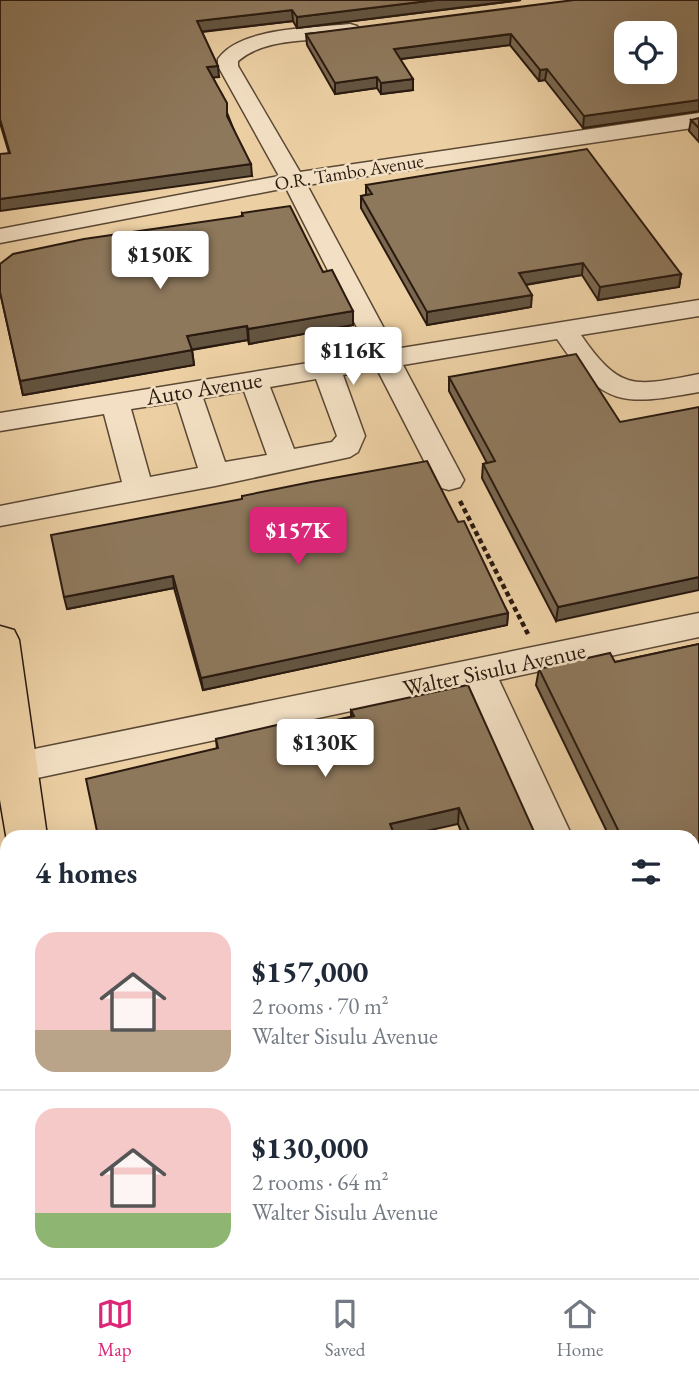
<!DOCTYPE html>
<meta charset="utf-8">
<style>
:root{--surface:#fff;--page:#f2f2f3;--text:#1f2937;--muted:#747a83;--line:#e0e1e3;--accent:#db2777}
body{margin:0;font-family:"EB Garamond",serif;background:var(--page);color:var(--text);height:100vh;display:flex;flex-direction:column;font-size:26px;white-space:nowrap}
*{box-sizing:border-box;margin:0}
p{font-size:23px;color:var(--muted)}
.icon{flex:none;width:38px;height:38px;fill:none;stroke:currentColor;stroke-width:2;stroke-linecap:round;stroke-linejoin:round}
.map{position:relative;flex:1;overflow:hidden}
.side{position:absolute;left:0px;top:830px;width:700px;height:450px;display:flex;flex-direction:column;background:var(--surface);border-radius:21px 21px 0 0;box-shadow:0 7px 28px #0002}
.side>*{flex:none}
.buttons{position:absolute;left:614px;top:21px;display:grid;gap:14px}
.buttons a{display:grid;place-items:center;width:63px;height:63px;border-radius:14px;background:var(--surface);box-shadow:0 7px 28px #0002;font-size:35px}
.price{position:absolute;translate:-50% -60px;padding:0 16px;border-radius:7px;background:#fff;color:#222;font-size:23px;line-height:46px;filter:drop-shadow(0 2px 4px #0008)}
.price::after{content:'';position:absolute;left:50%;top:42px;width:21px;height:16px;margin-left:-10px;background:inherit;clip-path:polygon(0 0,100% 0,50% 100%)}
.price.on{background:var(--accent);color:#fff}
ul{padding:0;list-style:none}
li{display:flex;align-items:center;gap:21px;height:175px;padding:0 35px}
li+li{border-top:2px solid var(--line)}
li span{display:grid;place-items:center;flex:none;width:196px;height:140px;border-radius:21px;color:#555}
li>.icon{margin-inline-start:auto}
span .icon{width:84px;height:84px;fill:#fffc;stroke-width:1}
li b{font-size:30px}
h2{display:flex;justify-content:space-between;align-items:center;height:84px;padding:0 35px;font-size:30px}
.dock{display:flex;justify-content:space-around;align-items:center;height:98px;border-top:2px solid var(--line);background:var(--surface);font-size:19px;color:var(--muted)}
.dock a{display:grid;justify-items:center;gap:4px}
.dock .on{color:var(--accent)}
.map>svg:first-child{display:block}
</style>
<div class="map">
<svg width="699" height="1278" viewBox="0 0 699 1278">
<rect width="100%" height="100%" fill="#ecd0a4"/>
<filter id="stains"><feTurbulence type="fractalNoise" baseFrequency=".00286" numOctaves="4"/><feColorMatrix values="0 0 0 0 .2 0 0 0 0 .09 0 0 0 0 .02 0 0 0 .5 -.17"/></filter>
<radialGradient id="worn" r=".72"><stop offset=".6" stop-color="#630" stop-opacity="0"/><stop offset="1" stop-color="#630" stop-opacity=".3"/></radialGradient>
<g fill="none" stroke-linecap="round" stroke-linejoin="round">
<defs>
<g id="minor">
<path d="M 350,24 L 357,26 L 360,30 L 357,34 C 319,44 270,34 238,61 L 238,66 L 300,172 L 699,113 L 699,127 L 307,185 L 395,349 L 699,300 L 699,316 L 581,335 C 621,393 635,386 699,374 L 699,392 C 622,406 603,407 557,339 L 403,365 L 464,480 L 460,487 L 449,490 L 438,487 L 434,480 L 377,369 L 343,375 L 365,436 L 358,452 L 350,457 L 215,486 L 0,526 L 0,506 L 122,482 L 104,414 L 0,431 L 0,413 L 370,353 L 286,188 L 0,243 L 0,229 L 279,176 L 218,66 L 218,59 C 240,27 314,28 350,24 ZM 316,379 L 337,436 L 332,442 L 294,449 L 270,387 ZM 244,391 L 267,455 L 225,462 L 203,398 ZM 177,402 L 198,468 L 150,477 L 131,409 Z"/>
<polygon points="699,613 699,637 499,680 572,836 536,836 468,686 0,786 0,756"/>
<polygon points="693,1031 699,1034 699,1080 693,1078"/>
</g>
<g id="highway">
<polygon points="0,626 14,630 19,640 47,836 7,836 7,841 0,800"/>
<polygon points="0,1091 7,1094 7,1203 0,1200"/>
<polygon points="7,1249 7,1272 45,1272 45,1278 0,1278 0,1252"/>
<rect x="63" y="1272" width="54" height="6"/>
</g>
</defs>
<use href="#minor" stroke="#5a4734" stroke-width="3"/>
<use href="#highway" stroke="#29190f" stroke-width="3"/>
<polyline stroke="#29190f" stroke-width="4.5" stroke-dasharray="5 3.5" stroke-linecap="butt" points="460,501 528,634"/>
<use href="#minor" fill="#f3e0c4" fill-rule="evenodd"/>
<use href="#highway" fill="#ecd0a4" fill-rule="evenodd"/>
</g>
<g fill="#7a674f" stroke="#29190f" stroke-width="2">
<polygon points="0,0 521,0 297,28 293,21 202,32 219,77 213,77 252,176 9,153 0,123"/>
<polygon points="699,0 699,111 583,128 545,80 539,81 510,45 400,59 413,90 381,94 377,88 335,94 307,45 306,34"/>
<polygon points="691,120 699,128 699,142 689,131"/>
<polygon points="366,185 681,274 679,287 598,300 582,275 526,285 531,307 427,325 361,208 361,196 366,195"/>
<polygon points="242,213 323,272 353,311 353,325 249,344 248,340 192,350 194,365 23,395 0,292 242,216"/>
<polygon points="449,377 620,422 556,621 482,478 483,464 487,463 449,391"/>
<polygon points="242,496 458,522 508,613 507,625 203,690 174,588 67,609 242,499"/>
<polygon points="699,644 699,885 693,887 693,836 609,836 536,685 539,669 615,662"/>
<polygon points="351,710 536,836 463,836 458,824 217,749 216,739 279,733 351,717"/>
</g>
<g fill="#635440" stroke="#29190f" stroke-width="2">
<polygon points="436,0 521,0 297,28 297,17"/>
<polygon points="292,10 293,21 198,32 197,21"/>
<polygon points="511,34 510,45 393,60 394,49"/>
<polygon points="218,66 219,77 208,78 207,67"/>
<polygon points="547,69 545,80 539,81 540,70"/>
<polygon points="377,77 377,88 335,94 335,83"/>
<polygon points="413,79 413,90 381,94 381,83"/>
<polygon points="699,100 699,111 583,128 584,116"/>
<polygon points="251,164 252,176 0,211 0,199"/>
<polygon points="583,263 582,275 517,286 519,273"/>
<polygon points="681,274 679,287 598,300 600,287"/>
<polygon points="532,295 531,307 427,325 427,312"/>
<polygon points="353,311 353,325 249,344 248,329"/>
<polygon points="247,326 248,340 189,350 187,336"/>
<polygon points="192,350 194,365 23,395 20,381"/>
<polygon points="173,576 174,588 67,609 64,597"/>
<polygon points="699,577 699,590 556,621 558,607"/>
<polygon points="508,613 507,625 203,690 201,678"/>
<polygon points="459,808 458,824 404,836 390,836 390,824"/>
<polygon points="699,871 699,885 693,887 693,872"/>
</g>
<g fill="#8e785c" stroke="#29190f" stroke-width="2" fill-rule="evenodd">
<polygon points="0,0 436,0 297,17 292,10 197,21 218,66 207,67 227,103 227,116 251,164 0,199 0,154 10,153 0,119"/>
<path d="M 574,0 L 699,0 L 699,100 L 584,116 L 547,69 L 540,70 L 511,34 L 394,49 L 413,79 L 381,83 L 377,77 L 335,83 L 306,34 ZM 626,33 L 665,33 L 665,72 L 626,72 Z"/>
<polygon points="699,118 699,128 691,120"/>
<polygon points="587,149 681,274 600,287 583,263 519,273 532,295 427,312 361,196 372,194 366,185"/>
<polygon points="290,206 323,272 332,270 353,311 248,329 247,326 187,336 192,350 20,381 0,292 0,264 13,254 84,239 243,216 242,213"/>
<polygon points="576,354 620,422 699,407 699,577 558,607 483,464 495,461 449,377"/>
<polygon points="427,461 458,522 464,521 508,613 201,678 173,576 64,597 51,535 242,499 242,496 311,482"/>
<polygon points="699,644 699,871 693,872 693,836 621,836 539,669 610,653 615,662"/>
<polygon points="468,685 536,836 471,836 459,808 390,824 395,836 98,836 86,779 218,748 216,739 277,725 279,733 354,716 351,710"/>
<polygon points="180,1272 640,1272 642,1278 181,1278"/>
</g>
<g text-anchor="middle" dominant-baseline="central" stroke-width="5" stroke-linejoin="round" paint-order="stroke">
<g font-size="19" fill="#29190f" stroke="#f3e0c4">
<text transform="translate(349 172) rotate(-9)">O.R. Tambo Avenue</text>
</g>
<g font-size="23" fill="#29190f" stroke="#f3e0c4">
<text transform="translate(204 388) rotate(-9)">Auto Avenue</text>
<text transform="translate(494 669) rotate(-12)">Walter Sisulu Avenue</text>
</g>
</g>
<rect width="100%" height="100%" filter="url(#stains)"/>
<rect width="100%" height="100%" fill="url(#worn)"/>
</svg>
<div class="buttons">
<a><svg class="icon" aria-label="locate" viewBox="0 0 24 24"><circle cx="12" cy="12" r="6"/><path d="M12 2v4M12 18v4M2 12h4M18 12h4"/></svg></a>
</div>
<b class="price" style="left:160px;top:291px">$150K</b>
<b class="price" style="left:353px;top:387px">$116K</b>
<b class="price on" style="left:298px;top:567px">$157K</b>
<b class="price" style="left:325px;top:779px">$130K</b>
<section class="side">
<h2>4 homes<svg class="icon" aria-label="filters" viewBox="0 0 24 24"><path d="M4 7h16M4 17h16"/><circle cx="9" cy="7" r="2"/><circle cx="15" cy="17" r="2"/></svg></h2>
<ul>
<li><span style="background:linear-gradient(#f6c9c9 70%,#b9a48a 0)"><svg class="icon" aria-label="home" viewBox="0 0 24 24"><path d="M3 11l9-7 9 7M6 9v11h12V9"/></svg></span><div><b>$157,000</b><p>2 rooms · 70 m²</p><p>Walter Sisulu Avenue</p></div></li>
<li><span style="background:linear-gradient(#f6c9c9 75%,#8fb573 0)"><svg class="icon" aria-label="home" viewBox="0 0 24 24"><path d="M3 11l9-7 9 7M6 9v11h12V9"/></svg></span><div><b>$130,000</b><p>2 rooms · 64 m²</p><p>Walter Sisulu Avenue</p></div></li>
</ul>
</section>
</div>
<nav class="dock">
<a class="on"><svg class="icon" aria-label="map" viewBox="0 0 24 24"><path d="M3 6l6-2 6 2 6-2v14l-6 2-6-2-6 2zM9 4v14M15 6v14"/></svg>Map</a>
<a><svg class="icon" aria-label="saved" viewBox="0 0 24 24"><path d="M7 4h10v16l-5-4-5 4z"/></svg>Saved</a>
<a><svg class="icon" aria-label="home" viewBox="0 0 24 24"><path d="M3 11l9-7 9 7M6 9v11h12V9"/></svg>Home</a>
</nav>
